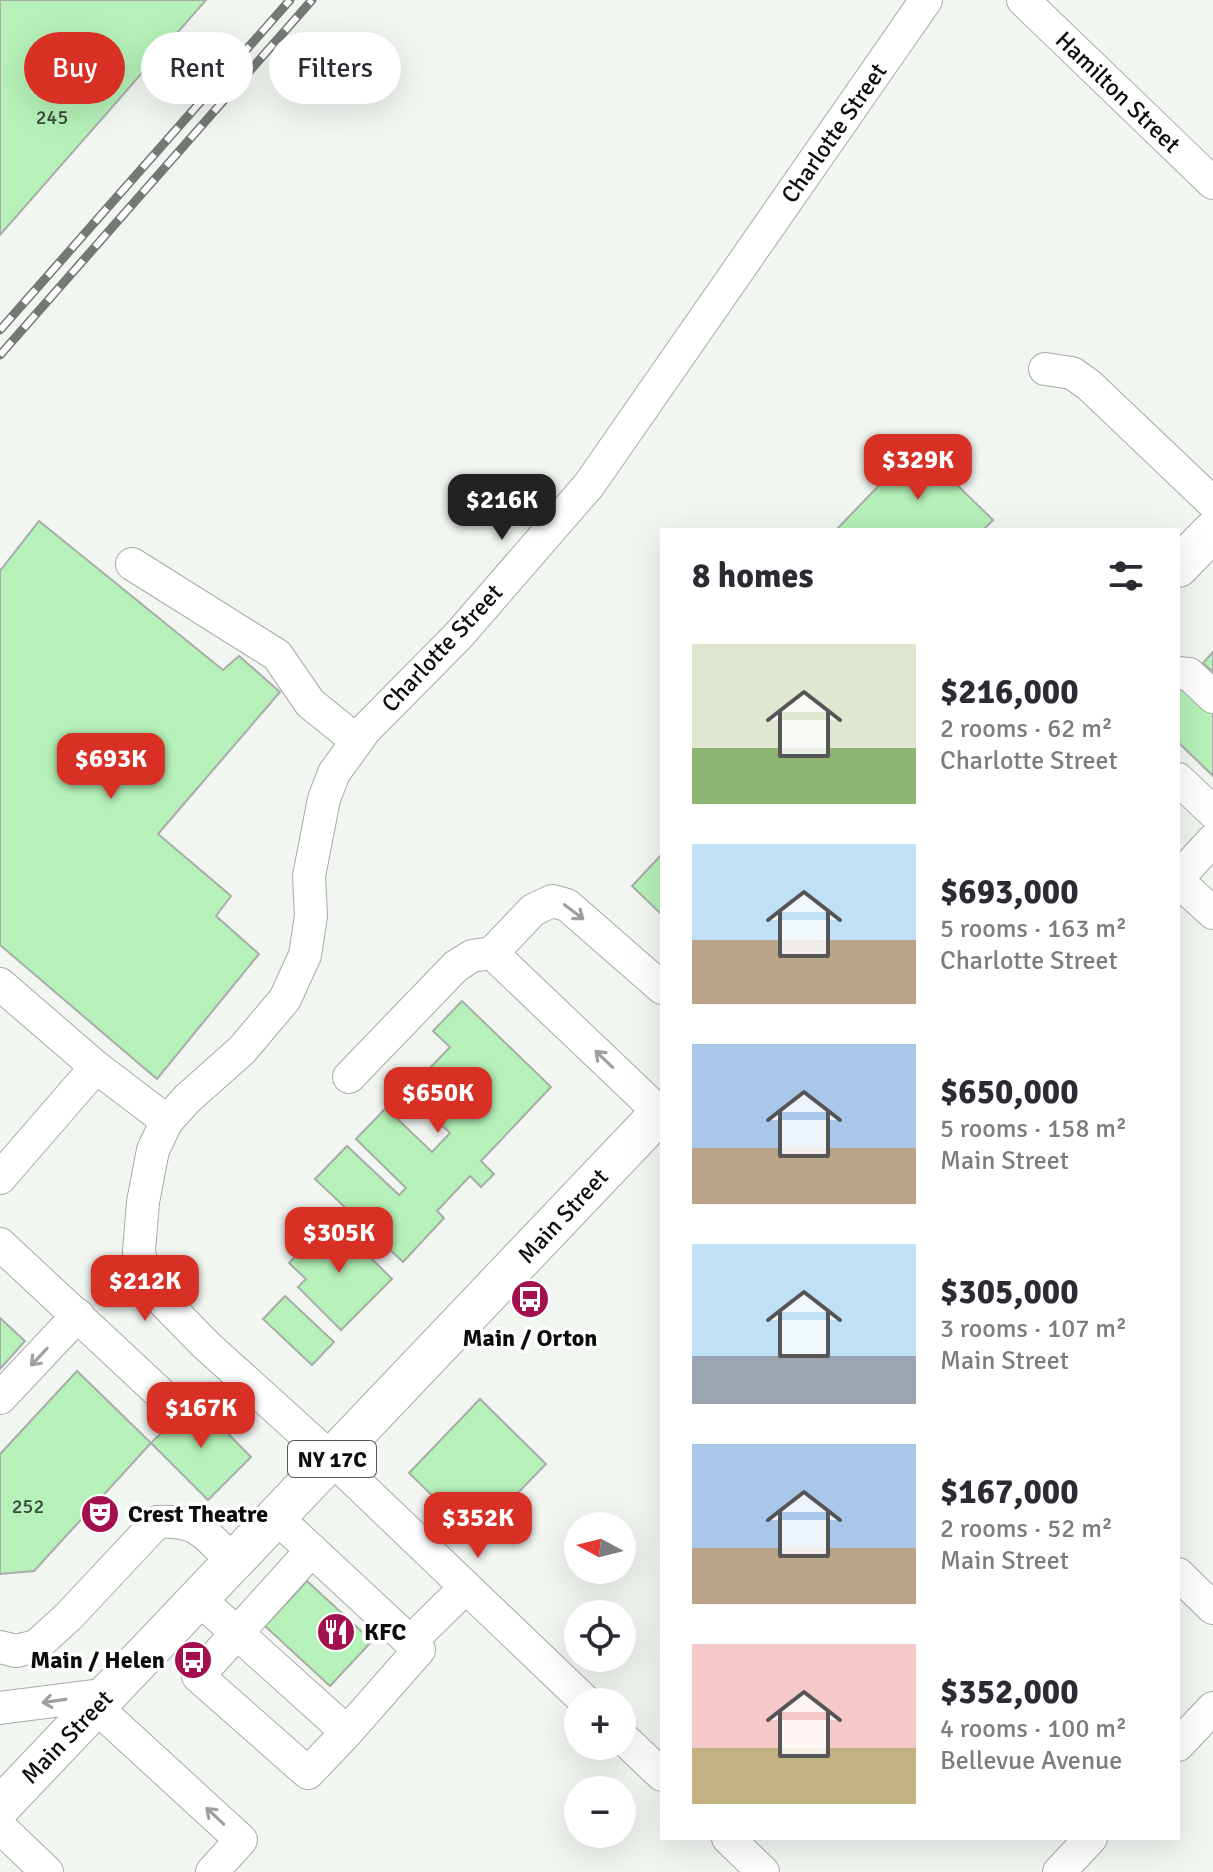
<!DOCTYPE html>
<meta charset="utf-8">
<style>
:root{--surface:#fff;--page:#f2f2f3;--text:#2b2b33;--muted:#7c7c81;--accent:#d93025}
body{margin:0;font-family:Signika,sans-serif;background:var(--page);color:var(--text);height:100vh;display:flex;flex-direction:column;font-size:30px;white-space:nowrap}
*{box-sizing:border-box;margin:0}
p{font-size:26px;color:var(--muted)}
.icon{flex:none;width:44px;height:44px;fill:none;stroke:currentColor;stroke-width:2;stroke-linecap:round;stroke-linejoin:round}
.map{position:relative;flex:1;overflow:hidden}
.drawer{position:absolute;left:660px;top:528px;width:520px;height:1312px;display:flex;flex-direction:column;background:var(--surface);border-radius:0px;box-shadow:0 8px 32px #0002}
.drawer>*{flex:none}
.hud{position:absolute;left:24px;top:32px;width:516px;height:72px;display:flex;gap:16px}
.needle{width:52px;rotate:277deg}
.fabs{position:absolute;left:564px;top:1512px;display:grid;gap:16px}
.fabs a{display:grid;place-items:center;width:72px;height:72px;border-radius:50%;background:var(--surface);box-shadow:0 8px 32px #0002;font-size:40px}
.price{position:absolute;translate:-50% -68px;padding:0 18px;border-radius:16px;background:var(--accent);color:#fff;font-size:26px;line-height:52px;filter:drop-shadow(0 2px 4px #0008)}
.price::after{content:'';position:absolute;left:50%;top:48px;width:24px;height:18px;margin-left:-12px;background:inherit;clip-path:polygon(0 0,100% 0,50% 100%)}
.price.selected{background:#222;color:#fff}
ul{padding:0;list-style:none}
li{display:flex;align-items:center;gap:24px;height:200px;padding:0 32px}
li span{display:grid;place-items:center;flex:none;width:224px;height:160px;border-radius:0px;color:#555}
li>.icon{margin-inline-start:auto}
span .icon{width:96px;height:96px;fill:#fffc;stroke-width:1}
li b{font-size:34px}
h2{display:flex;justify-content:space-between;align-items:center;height:96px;padding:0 32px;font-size:34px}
.pill{padding:0 28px;border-radius:36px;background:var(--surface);box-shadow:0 8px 32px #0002;font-size:28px;line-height:72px}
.pill.selected{background:var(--accent);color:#fff}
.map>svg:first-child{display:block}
</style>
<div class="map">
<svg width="1213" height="1872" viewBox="0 0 1213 1872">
<rect width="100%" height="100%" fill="#f1f6f1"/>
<g fill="#b5f1b8" stroke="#a9ada9" stroke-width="2">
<polygon points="0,0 206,0 0,235"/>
<polygon points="917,446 993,520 983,530 836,530"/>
<polygon points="39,521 223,670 239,656 280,692 158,834 231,896 216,916 259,954 157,1079 0,945 0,571"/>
<polygon points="1213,652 1213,672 1203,663"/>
<polygon points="1185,685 1213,712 1213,776 1178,742 1178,692"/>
<polygon points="662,854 662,915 632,886"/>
<polygon points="462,1001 551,1087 481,1161 494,1174 481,1187 470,1176 437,1211 444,1218 403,1262 315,1179 347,1146 399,1195 406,1188 356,1139 386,1108 432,1152 450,1133 407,1092 450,1047 433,1031"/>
<polygon points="332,1219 392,1279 341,1330 298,1287 306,1279 289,1263"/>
<polygon points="285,1296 334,1342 312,1365 263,1319"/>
<polygon points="0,1318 25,1341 0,1369"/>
<polygon points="77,1371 151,1443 34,1571 0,1574 0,1454"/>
<polygon points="480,1399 546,1464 475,1537 409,1473"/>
<polygon points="195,1400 251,1457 208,1500 151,1443"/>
<polygon points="307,1581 372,1641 330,1686 265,1626"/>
</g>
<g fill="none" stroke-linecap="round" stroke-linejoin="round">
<defs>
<g id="minor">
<polyline points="1023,0 1213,183"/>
<polyline points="1045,369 1072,373 1089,385 1213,503"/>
<polyline points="132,564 277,655 310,703 357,741"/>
<polyline points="1178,673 1189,674 1213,697"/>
<polyline points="1178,779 1213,812"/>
<polyline points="1178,878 1213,840"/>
<polyline points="1178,881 1213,913"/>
<polyline points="492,953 660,1113"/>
<polyline points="0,984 96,1067"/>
<polyline points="349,1077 456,966 472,956 492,953 533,910 552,901 567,905 662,988"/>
<polyline points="0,1178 96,1067 167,1121"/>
<polyline points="0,1244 164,1397"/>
<polyline points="0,1398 78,1315"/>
<polyline points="312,1550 198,1676 308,1773 347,1732"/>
<polyline points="1178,1574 1213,1608"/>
<polyline points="198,1598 347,1732 419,1650 276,1517"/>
<polyline points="410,1642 466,1587"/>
<path d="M 0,1647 L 16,1651 L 36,1646 L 68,1617 L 157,1522 C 200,1519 205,1535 234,1562"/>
<polyline points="586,1702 332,1459 206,1345 159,1297 144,1279 139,1251 143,1202 153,1150 167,1121 188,1098 242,1050 285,999 305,955 311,916 309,876 324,799 334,773 365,730 458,636 589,485 926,0"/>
<polyline points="96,1707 241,1840 212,1872"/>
<polyline points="0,1708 109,1694"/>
<polyline points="622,1737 662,1775"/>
<polyline points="1178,1745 1213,1708"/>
<polyline points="0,1827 47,1872"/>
<polyline points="728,1838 763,1872"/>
<polyline points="1059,1872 1091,1838"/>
</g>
<g id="major">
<polyline points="1178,567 1213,531"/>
<polyline points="0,1807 662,1111"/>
</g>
</defs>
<use href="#minor" stroke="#a7aca7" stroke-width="34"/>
<use href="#major" stroke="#a7aca7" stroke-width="42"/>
<use href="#minor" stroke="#fff" stroke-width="32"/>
<use href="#major" stroke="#fff" stroke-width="40"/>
<defs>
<g id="rail">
<polyline points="0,330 290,0"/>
<polyline points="0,355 312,0"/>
</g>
</defs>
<use href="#rail" stroke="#757975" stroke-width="9"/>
<use href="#rail" stroke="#fff" stroke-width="6" stroke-dasharray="18" stroke-linecap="butt"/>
</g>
<defs><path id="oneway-shaft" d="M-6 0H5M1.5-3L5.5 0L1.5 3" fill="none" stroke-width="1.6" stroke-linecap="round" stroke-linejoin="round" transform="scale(2)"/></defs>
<g stroke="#9e9f9e">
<use href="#oneway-shaft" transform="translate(574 912) rotate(37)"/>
<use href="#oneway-shaft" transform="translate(604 1059) rotate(-136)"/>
<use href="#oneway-shaft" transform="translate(39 1357) rotate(133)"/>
<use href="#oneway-shaft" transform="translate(54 1701) rotate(172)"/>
<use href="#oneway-shaft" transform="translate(215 1816) rotate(-137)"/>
</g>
<defs>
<symbol id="bus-disc" viewBox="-11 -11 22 22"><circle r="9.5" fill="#a4104d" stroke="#fff"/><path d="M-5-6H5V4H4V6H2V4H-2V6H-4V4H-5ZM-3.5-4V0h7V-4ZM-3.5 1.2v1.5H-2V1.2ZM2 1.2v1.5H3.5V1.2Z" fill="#fff"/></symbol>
<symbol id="theatre-disc" viewBox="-11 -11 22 22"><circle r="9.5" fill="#a4104d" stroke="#fff"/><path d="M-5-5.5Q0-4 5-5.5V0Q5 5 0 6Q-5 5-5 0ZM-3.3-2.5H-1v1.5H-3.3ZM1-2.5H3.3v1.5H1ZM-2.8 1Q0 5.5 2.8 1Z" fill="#fff"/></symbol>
<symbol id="restaurant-disc" viewBox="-11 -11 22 22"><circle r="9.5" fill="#a4104d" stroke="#fff"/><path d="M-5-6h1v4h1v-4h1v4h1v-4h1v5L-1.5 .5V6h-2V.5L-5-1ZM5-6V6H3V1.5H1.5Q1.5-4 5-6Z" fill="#fff"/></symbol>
</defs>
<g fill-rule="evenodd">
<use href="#bus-disc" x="508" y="1277" width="44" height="44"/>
<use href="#theatre-disc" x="78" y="1492" width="44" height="44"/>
<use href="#restaurant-disc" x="314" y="1610" width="44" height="44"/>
<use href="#bus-disc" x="171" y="1638" width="44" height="44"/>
</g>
<g text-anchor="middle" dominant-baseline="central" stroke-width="7" stroke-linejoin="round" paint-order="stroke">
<g font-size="20" fill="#364737">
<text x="52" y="117">245</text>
<text x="28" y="1506">252</text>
</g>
<rect fill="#fff" stroke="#555655" stroke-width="2" x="288" y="1441" width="88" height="36" rx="6"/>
<g font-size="22" font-weight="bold" fill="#0c0e0c">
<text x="332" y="1459">NY 17C</text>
</g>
<g font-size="24" fill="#0c0e0c" stroke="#fff">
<text transform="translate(1118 92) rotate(44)">Hamilton Street</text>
<text transform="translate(834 133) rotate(-55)">Charlotte Street</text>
<text transform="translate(442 648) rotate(-47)">Charlotte Street</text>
<text transform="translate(563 1216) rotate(-47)">Main Street</text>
<text transform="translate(67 1737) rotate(-46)">Main Street</text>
</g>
<g font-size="24" font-weight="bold" fill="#0c0e0c" stroke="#fff" text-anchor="start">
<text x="530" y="1338" text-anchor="middle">Main / Orton</text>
<text x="128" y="1514">Crest Theatre</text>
<text x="364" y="1632">KFC</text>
<text x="165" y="1660" text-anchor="end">Main / Helen</text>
</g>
</g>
</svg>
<div class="fabs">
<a><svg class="needle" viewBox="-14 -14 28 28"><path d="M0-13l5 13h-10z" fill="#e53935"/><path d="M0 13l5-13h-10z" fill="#7c7c81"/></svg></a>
<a><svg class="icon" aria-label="locate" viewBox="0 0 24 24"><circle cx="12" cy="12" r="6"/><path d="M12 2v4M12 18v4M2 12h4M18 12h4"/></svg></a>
<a>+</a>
<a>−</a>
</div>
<b class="price" style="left:918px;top:502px">$329K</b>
<b class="price selected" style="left:502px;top:542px">$216K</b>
<b class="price" style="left:111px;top:801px">$693K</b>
<b class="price" style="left:438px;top:1135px">$650K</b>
<b class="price" style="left:339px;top:1275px">$305K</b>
<b class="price" style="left:145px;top:1323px">$212K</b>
<b class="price" style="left:201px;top:1450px">$167K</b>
<b class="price" style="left:478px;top:1560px">$352K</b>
<div class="hud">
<a class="pill selected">Buy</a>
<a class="pill">Rent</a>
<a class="pill">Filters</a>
</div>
<section class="drawer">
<h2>8 homes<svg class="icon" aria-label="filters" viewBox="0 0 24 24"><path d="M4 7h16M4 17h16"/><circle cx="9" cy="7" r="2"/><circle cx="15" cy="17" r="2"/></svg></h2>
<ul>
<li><span style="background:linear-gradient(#dfe7d0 65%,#8fb573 0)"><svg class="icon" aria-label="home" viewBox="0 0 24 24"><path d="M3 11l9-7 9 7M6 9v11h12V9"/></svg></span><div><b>$216,000</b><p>2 rooms · 62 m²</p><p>Charlotte Street</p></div></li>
<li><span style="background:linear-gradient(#bfe0f5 60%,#b9a48a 0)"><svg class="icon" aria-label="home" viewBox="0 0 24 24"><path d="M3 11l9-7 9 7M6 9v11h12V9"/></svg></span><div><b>$693,000</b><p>5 rooms · 163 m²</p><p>Charlotte Street</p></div></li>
<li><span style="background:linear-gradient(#a9c7e8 65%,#b9a48a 0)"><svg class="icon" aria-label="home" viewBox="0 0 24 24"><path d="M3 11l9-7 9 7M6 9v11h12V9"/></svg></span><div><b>$650,000</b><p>5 rooms · 158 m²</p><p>Main Street</p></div></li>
<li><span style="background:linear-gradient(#bfe0f5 70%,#9aa5b1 0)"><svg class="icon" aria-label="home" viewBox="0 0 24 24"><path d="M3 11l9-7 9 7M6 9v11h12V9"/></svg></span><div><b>$305,000</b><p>3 rooms · 107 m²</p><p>Main Street</p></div></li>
<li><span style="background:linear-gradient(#a9c7e8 65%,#b9a48a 0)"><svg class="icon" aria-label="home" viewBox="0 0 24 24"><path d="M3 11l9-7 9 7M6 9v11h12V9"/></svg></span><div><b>$167,000</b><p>2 rooms · 52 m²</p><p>Main Street</p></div></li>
<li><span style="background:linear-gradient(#f6c9c9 65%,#c2b280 0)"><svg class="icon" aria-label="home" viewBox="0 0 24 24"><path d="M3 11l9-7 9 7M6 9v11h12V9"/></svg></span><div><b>$352,000</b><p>4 rooms · 100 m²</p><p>Bellevue Avenue</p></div></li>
</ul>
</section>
</div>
